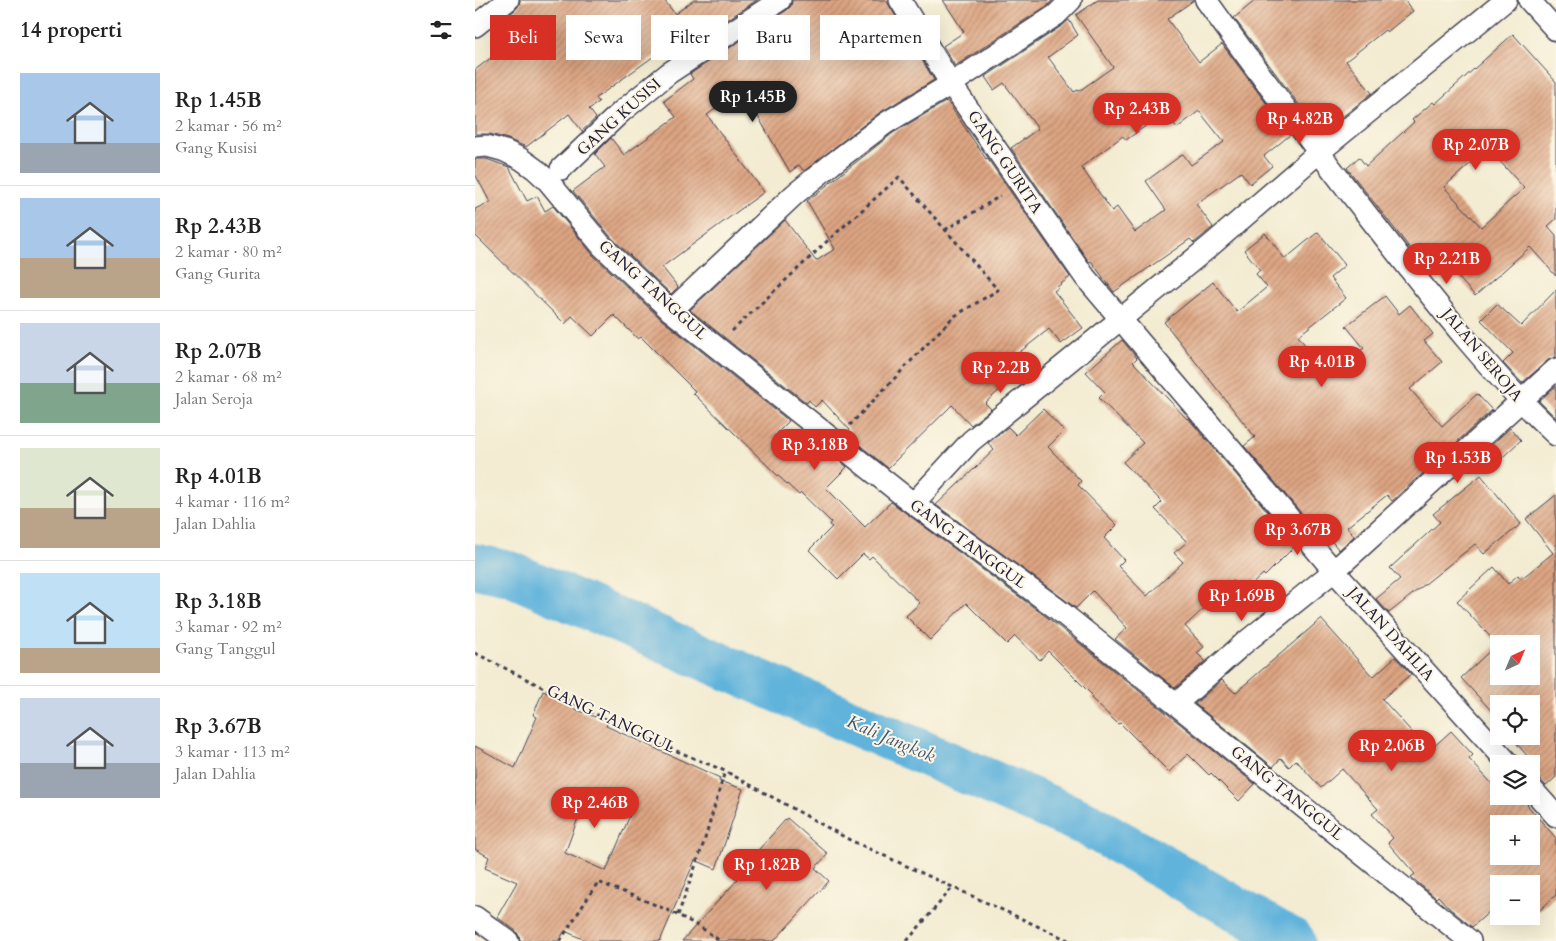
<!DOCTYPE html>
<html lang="id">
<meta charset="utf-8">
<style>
:root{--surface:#fff;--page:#f2f2f2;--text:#222;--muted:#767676;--line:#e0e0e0;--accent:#d93025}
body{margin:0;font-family:Cardo,serif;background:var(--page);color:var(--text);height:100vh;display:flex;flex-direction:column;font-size:19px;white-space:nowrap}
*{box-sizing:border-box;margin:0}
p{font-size:16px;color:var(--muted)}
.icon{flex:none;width:28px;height:28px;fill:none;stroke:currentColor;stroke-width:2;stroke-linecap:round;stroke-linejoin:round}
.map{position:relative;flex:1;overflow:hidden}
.side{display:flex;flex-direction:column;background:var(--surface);width:475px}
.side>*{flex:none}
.guide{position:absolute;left:15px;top:15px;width:475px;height:45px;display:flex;gap:10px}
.needle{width:32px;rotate:44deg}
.fabs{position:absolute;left:1015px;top:635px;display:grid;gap:10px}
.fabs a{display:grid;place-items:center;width:50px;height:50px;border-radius:0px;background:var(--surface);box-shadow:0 5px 20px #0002;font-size:25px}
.price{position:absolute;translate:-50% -42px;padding:0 11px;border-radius:18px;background:var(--accent);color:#fff;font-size:16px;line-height:32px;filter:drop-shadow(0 1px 2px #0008)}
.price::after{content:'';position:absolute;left:50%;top:30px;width:15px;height:11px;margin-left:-8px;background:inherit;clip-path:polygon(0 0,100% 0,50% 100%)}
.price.active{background:#222;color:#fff}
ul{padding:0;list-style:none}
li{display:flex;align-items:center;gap:15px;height:125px;padding:0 20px}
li+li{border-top:1px solid var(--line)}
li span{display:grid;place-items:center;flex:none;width:140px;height:100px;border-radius:0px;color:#555}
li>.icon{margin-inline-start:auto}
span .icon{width:60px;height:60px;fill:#fffc;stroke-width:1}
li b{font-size:21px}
h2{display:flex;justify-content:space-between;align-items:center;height:60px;padding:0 20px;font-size:21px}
.chip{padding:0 18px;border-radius:0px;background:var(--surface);box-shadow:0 5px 20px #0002;font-size:18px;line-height:45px}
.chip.active{background:var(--accent);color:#fff}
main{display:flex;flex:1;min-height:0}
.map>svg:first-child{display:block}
</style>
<main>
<section class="side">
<h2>14 properti<svg class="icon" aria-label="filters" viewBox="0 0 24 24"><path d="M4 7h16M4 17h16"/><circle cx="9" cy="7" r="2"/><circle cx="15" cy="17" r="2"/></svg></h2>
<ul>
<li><span style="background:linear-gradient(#a9c7e8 70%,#9aa5b1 0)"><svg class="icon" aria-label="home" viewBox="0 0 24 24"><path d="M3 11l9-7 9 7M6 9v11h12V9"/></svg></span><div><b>Rp 1.45B</b><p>2 kamar · 56 m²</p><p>Gang Kusisi</p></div></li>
<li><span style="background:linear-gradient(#a9c7e8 60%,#b9a48a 0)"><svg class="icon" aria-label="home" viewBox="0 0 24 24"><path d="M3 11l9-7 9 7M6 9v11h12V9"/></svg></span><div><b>Rp 2.43B</b><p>2 kamar · 80 m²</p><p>Gang Gurita</p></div></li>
<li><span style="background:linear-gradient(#c9d6e8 60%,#7fa58c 0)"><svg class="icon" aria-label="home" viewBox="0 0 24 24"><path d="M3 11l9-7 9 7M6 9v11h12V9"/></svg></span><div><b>Rp 2.07B</b><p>2 kamar · 68 m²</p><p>Jalan Seroja</p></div></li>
<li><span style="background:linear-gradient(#dfe7d0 60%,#b9a48a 0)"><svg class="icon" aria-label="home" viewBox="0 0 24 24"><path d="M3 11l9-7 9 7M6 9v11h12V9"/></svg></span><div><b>Rp 4.01B</b><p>4 kamar · 116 m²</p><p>Jalan Dahlia</p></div></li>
<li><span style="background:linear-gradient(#bfe0f5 75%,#b9a48a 0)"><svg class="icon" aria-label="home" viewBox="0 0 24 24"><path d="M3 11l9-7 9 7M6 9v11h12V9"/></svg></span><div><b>Rp 3.18B</b><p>3 kamar · 92 m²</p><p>Gang Tanggul</p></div></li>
<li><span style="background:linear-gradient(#c9d6e8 65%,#9aa5b1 0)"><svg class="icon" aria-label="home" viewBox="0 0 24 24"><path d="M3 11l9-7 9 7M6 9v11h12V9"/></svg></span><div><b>Rp 3.67B</b><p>3 kamar · 113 m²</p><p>Jalan Dahlia</p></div></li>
</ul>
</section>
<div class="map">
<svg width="1081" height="941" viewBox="0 0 1081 941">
<defs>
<pattern id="building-hatch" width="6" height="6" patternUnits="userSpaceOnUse" patternTransform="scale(1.25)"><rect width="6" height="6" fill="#dda582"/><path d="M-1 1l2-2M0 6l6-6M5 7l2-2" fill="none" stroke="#b3866c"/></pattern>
</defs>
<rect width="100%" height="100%" fill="#fcf5e5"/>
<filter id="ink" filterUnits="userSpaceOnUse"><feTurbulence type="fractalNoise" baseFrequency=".02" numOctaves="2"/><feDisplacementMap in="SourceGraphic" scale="10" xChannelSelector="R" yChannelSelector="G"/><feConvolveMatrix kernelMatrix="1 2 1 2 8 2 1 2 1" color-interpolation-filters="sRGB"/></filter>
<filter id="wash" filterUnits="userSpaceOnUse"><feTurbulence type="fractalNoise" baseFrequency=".0096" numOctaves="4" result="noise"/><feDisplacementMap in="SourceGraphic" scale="20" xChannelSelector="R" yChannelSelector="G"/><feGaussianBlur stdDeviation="1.12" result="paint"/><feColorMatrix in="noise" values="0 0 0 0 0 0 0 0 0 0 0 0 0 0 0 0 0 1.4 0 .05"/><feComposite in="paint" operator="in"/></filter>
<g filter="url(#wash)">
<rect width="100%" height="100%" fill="#f3ecd2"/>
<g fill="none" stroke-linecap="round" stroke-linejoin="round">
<polyline stroke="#60b3db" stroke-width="45" points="0,566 36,574 612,824 818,941"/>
</g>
<g id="blocks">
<g fill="url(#building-hatch)" fill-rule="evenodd">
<polygon points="45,0 189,0 200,14 219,0 282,0 199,55 193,46 121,98 124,102 114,109 121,118 107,131 94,114 51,147 33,139 15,134 0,134 0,70 40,39 27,21 41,9 44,5"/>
<polygon points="317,0 411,0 459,80 404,113 329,171 324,165 315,172 267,89 232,115 289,192 187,267 203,287 196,294 136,237 98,191 130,167 120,154 136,138 149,155 201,117 189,101 218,79 215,74 312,10 316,6"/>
<polygon points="468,0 578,0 573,5 480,66 468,46 489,32"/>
<path d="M 623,0 L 719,0 L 692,19 L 724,62 L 747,44 L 815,135 L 789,156 L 797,166 L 775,184 L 766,172 L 721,204 L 738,227 L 719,243 L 715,239 L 639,292 L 616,261 L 614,262 L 536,148 L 563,129 L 529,83 L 519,90 L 510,77 L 588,25 L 594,20 L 603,35 L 573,57 L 599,92 L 603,90 L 604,91 L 638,67 L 601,15 ZM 724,111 L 749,142 L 716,165 L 708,154 L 671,181 L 691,210 L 660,232 L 642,207 L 637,211 L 606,167 L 648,136 L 651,140 L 690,112 L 702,128 Z"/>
<polygon points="781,0 929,0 938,11 912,32 910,30 871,61 897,93 846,134 759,18"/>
<path d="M 1038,34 L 1081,82 L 1081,219 L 1073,226 L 1081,235 L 1081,276 L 1055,247 L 1000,296 L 966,258 L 952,270 L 872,168 L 884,157 L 891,166 L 939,122 L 937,120 L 958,102 L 960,104 ZM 1013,148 L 1049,188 L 1006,227 L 969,187 Z"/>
<polygon points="472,101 511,159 512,158 595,277 582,287 583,288 579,291 608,328 586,344 574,329 532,362 543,374 510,403 516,409 496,425 477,405 413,468 371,434 375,430 347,400 340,407 334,400 332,403 215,310 310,220 341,261 360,249 332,201 418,133"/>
<polygon points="0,159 11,159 34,167 52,201 62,196 70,211 78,206 118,255 187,320 314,421 302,433 331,462 342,451 347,456 352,451 372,467 351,488 390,527 416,502 573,618 780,784 764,801 736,773 734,775 713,754 694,772 645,723 643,724 616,698 618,696 573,651 565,660 540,636 532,644 491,603 455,640 431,616 445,603 397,556 394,559 388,554 363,579 334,550 357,527 354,525 356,522 326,493 324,495 300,473 218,393 220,391 166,337 163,339 139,315 118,336 97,316 90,324 0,235 0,209 15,202 0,174"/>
<polygon points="843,232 870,265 855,278 871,298 823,336 854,375 889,348 871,326 910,296 924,314 935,305 958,334 949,341 967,362 935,389 967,426 1002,394 1017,410 917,501 912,495 872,527 879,536 864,550 842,524 839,528 769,446 780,437 689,322 738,282 762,312 792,287 781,274 785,270 769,250 790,233 810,259"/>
<polygon points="1081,290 1081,357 1073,360 1047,383 1028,363 1038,353 1006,320 1022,304 1046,326"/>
<polygon points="647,340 662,358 658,362 712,419 713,418 821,545 790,576 788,574 769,592 758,581 710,626 729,647 722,653 730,661 700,688 640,639 652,628 618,591 601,608 461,505 519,450 513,443 533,427 541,435 568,409 589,431 573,447 606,481 603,485 642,525 629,538 649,560 643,566 672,596 708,562 699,553 712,542 680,509 687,502 648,462 668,443 624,398 630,392 611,372"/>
<polygon points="1081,386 1081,418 1064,401"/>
<polygon points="1035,428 1046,440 1015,469 1004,456"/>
<polygon points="1006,475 1046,524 1009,554 1000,544 914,613 901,599 925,579 915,568 965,522 958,514"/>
<path d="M 1081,495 L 1081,777 L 1071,786 L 1065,779 L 1056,776 L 1056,764 L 1053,764 L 1053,761 L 1055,759 L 1035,736 L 1056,736 L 1056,704 L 1024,704 L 1024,719 L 986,678 L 1022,644 L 982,601 L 1019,567 L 1033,584 L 1043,575 L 1046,579 L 1078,553 L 1051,519 ZM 1024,644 L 1056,644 L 1056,676 L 1024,676 Z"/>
<path d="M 846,619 L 898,677 L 920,657 L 936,674 L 907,699 L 954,751 L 976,731 L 998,755 L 994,759 L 1024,791 L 1024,796 L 1047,796 L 1053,804 L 1052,805 L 1081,838 L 1081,895 L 1064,911 L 1056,902 L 1056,884 L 1024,884 L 1024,903 L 997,927 L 973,907 L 963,896 L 961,898 L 936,877 L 940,874 L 913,843 L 918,838 L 897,814 L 903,809 L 867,769 L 846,788 L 821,760 L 814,767 L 806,758 L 798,767 L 720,704 L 747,680 L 760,693 ZM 1024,824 L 1056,824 L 1056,856 L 1024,856 Z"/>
<path d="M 68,691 L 98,704 L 97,708 L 133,722 L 131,726 L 245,778 L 244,781 L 268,789 L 241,869 L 220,860 L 185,941 L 112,941 L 90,931 L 83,941 L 45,941 L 44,936 L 41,931 L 22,917 L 42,882 L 10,868 L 14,857 L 0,849 L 0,746 L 40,768 L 62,717 L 58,715 ZM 112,794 L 156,813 L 131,871 L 90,853 Z"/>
<polygon points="312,818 353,854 340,868 354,881 299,941 207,941 263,879 259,877"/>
</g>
</g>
</g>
<g filter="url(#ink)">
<use href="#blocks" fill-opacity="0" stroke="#414052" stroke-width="1"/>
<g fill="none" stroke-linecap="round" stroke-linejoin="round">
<defs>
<g id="street">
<polyline points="425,0 476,84 610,277 859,571 1034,764"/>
<path d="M 731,0 C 789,81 849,160 911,239 C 964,307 1018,376 1081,435"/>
<polyline points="1054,0 1081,30"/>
<polyline points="0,26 33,0"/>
<polyline points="0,147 12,146 30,151 46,159 60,169 73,181 127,246 196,311 435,501 581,608 995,941"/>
<polyline points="86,169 146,112 194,73 305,0"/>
<polyline points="196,311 320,194 357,164 411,123 476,84 581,15 596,0"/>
<polyline points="439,503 496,441 734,247 843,153 1031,0"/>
<polyline points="701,704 767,645 859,571 1081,369"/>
<polyline points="1056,788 1081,816"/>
<polyline points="0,917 33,941"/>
</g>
</defs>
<use href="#street" stroke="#414052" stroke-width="24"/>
<g stroke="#414052" stroke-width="3" stroke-dasharray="4 4" stroke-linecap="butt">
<polyline points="470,230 525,196"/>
<polyline points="257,331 349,244 424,177 523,290 478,317 375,425"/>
<polyline points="0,653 158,733 250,771 375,840 595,941"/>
<polyline points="203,915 229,842 250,771"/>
<path d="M 85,941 L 123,882 C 165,899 209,913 245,941"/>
<polyline points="432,941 478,887"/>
</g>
<use href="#street" stroke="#fff" stroke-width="21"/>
</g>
</g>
<g text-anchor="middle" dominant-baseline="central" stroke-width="4" stroke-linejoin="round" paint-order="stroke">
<g font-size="16" fill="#22223b" stroke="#fcf5e5">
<text transform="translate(144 117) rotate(-42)">GANG KUSISI</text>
<text transform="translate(530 162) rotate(56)">GANG GURITA</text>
<text transform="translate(178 290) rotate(42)">GANG TANGGUL</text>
<text transform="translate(1007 355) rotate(50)">JALAN SEROJA</text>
<text transform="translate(493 544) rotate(36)">GANG TANGGUL</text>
<text transform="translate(916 634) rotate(48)">JALAN DAHLIA</text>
<text transform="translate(136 719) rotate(25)">GANG TANGGUL</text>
<text transform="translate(812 793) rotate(39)">GANG TANGGUL</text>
</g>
<g font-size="18" font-style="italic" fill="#385573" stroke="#fcf5e5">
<text transform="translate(416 739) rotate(23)">Kali Jangkok</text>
</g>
</g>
</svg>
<div class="fabs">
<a><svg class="needle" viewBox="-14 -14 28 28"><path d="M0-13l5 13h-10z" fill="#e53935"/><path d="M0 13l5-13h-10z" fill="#767676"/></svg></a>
<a><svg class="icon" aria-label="locate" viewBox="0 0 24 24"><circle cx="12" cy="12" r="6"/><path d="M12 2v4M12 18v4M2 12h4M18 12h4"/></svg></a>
<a><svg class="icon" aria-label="layers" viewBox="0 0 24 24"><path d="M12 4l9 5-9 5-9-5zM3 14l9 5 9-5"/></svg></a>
<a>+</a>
<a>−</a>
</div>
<b class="price active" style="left:278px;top:123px">Rp 1.45B</b>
<b class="price" style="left:662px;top:135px">Rp 2.43B</b>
<b class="price" style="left:825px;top:145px">Rp 4.82B</b>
<b class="price" style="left:1001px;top:171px">Rp 2.07B</b>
<b class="price" style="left:972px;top:285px">Rp 2.21B</b>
<b class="price" style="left:847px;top:388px">Rp 4.01B</b>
<b class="price" style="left:526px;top:394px">Rp 2.2B</b>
<b class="price" style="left:340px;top:471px">Rp 3.18B</b>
<b class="price" style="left:983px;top:484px">Rp 1.53B</b>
<b class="price" style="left:823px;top:556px">Rp 3.67B</b>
<b class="price" style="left:767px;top:622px">Rp 1.69B</b>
<b class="price" style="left:917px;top:772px">Rp 2.06B</b>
<b class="price" style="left:120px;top:829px">Rp 2.46B</b>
<b class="price" style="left:292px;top:891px">Rp 1.82B</b>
<div class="guide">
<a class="chip active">Beli</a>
<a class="chip">Sewa</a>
<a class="chip">Filter</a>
<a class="chip">Baru</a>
<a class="chip">Apartemen</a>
</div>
</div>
</main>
